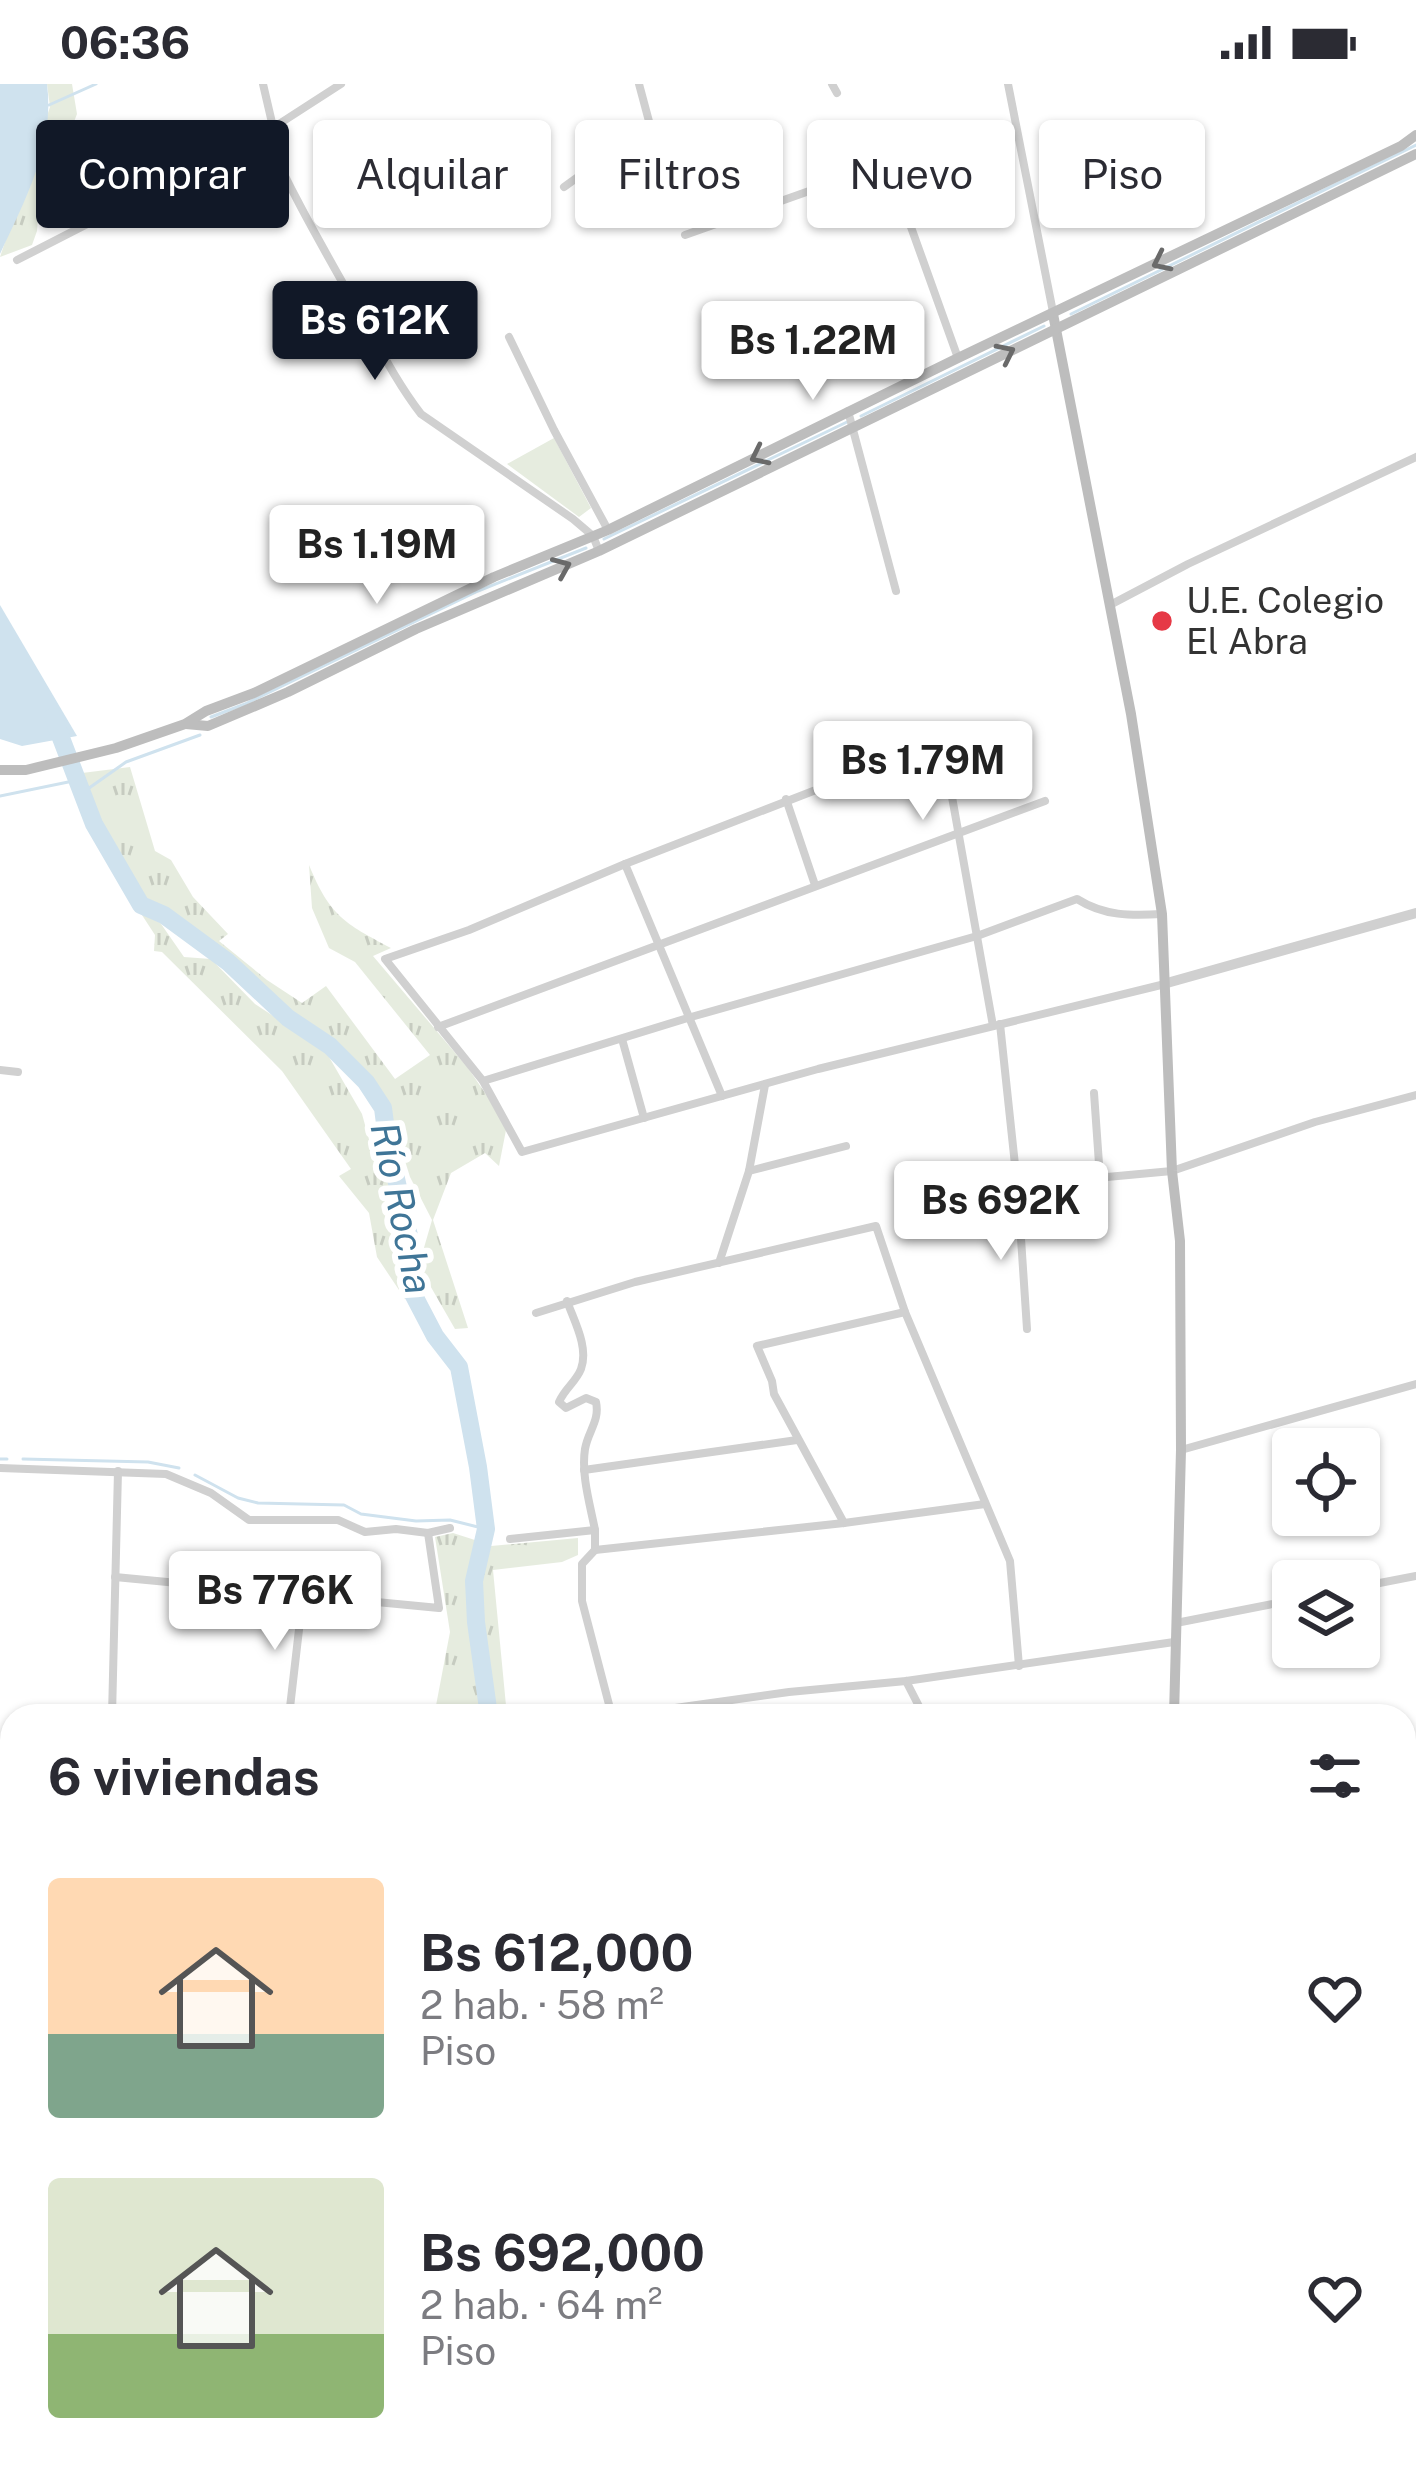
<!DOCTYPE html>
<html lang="es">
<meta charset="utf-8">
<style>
:root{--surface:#fff;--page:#f2f2f3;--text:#2b2b33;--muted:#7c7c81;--accent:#111827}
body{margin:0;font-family:"Public Sans",sans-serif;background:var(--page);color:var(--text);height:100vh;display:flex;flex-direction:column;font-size:45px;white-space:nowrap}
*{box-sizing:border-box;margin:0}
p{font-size:39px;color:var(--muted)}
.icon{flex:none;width:66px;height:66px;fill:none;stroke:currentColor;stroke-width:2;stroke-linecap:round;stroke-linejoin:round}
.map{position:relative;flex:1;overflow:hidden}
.sheet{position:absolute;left:0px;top:1620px;width:1416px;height:768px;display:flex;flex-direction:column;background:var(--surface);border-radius:36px 36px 0 0;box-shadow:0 3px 9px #0004}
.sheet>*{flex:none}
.banner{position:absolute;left:36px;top:36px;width:1344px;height:108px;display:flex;gap:24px}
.buttons{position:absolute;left:1272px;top:1344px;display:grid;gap:24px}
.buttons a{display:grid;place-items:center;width:108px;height:108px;border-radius:12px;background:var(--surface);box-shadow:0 3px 9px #0004;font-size:60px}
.price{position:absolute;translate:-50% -102px;padding:0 27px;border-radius:12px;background:#fff;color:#222;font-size:39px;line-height:78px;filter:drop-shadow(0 3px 6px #0008)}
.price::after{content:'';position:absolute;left:50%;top:72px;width:36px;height:27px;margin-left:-18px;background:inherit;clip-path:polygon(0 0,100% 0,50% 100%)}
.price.current{background:var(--accent);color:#fff}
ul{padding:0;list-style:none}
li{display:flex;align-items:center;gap:36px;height:300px;padding:0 48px}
li span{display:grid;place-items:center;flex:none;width:336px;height:240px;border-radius:12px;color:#555}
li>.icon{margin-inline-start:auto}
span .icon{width:144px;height:144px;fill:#fffc;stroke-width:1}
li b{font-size:51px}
h2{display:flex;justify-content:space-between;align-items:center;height:144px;padding:0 48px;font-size:51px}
.chip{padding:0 42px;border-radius:12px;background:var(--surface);box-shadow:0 3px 9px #0004;font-size:42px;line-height:108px}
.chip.current{background:var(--accent);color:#fff}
.status{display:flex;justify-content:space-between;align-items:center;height:84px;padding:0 60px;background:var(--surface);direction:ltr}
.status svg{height:33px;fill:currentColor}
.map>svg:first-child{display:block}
</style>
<div class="status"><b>06:36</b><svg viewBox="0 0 49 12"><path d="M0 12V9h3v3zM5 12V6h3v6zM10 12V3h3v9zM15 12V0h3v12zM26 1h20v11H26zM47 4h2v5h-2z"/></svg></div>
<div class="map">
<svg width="1416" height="2388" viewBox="0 0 1416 2388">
<defs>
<pattern id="grass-tufts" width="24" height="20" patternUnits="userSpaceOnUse" patternTransform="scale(3)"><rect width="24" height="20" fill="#e6ecdf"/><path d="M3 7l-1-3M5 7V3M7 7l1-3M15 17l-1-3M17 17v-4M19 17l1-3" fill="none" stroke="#c6cbc0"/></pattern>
</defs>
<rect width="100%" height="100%" fill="#fff"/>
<g fill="url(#grass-tufts)">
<polygon points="47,0 72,0 77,30 56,84 39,118 37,147 32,161 0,173 50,23"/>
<path d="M 130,683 L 155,767 L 171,776 L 193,813 L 228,850 L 219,857 L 267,896 L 302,919 L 326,902 L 395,995 L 430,971 L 355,878 L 329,864 L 312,824 L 309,781 C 330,832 344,839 391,864 L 373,872 L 468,984 L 507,1041 L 499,1082 L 485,1069 L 451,1089 L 433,1136 L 468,1244 L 455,1245 L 424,1191 L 421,1174 L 432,1136 L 410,1093 L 389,1025 L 373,995 L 335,958 L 292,927 L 211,857 L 165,825 L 144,815 L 99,736 L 82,689 Z"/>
<polygon points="140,828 159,837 184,873 211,875 255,920 325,966 362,1030 370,1059 388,1093 405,1163 405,1215 377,1173 369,1129 339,1092 351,1085 282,987 162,868 154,867 155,851"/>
<polygon points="453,1449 478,1457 469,1500 484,1632 434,1632 450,1548 435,1453"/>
<polygon points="578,1454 578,1471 562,1478 493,1486 507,1632 496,1632 481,1519 481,1496 491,1462"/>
</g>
<polygon fill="#e6ecdf" points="554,354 591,424 579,433 507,380"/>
<g fill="#cfe2ee">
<path d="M 0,0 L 47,0 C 55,61 25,116 0,170 Z"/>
<polygon points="0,521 77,652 22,662 0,655"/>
</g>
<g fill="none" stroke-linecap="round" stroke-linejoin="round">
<g stroke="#cfe2ee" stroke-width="3">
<polyline points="49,21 96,0"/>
<polyline points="1071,230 1416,61"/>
<polyline points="861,332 1044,242"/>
<polyline points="604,455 847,338"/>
<polyline points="211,633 245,620 478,507 586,464"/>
<polyline points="82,709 126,678 200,651"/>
<polyline points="0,712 78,696"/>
<polyline points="0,1375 7,1375"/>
<polyline points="23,1375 148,1378 179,1384"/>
<polyline points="195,1391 238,1414 258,1419 344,1421 361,1430 416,1437 450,1436 486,1445"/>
</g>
<g stroke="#cfe2ee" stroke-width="18">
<polyline points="53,633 94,740 141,821 164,831 228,878 288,934 330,962 366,998 383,1024 387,1055 412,1165 412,1208 435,1252 459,1283 478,1383 486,1445 474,1497 476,1538 489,1632"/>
<polyline points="378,2388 383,2376"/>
</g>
<g stroke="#d0d0d0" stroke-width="8">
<polyline points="263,0 273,43"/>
<polyline points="832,0 837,9"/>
<polyline points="1008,0 1053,228"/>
<path d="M 265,49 C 290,107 322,162 353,217 C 375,255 394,295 421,330 L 573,435 L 593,452 L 599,467"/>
<polyline points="564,103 650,41 639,0"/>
<polyline points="685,151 888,79 958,274"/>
<polyline points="17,176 265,49 341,0"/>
<polyline points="509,253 554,346 608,446"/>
<polyline points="848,327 896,507"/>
<polyline points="1110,521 1188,480 1416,373"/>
<polyline points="786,715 815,801"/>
<polyline points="625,780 722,1012"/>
<polyline points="1000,940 1018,1109 1027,1245"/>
<polyline points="993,942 942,657 625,780 469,846 385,875 483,997 522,1068 818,985 1165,900"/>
<polyline points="438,943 1045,717"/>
<polyline points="622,955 644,1034"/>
<polyline points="0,986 18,988"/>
<path d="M 483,997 L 691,933 L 977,852 L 1077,815 C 1104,832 1131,832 1162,830"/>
<polyline points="1094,1009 1100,1094"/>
<polyline points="749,1087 846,1062"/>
<polyline points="1018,1109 1107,1093 1172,1087 1315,1038 1416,1011"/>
<polyline points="719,1179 749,1087 765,1001"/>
<path d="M 567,1217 C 574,1237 589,1263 581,1285 C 576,1298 565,1304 559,1318 L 566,1324 L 586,1314 L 596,1318 C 600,1337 588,1347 585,1365 C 581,1391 590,1420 595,1446"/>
<polyline points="536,1229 635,1198 876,1142 905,1228 1010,1477 1019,1582"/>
<polyline points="1181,1366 1416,1300"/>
<polyline points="0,1384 166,1390 211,1409 249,1436 338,1436 365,1448 396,1445 428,1449 450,1444"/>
<polyline points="584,1386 797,1356"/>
<polyline points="844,1439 774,1310 772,1297 757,1262 905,1228"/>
<polyline points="510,1455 595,1446 595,1466 844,1439 985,1420"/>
<polyline points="595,1466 582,1480 582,1517 612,1632"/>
<polyline points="115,1493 439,1524 428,1449"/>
<polyline points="1359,1503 1416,1492"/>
<polyline points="1176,1539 1293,1516"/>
<polyline points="906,1597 924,1632"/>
<polyline points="112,1632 118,1387"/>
<polyline points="289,1632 303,1511"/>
<polyline points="618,1632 789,1608 906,1597 1174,1558"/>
<polyline points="1404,1747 1416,1743"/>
<polyline points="1416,1801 1407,1804 1416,1876"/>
<polyline points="1404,1929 1416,1928"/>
<polyline points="1404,1985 1416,1984"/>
<polyline points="0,2023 12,2023"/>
<polyline points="1404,2050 1416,2051"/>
<polyline points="1404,2225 1416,2227"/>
<polyline points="0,2339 12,2339"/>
<polyline points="911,2376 915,2388"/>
<polyline points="1344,2376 1416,2382"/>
<polyline points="54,2388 128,2388"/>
</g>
<g stroke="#d0d0d0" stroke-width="10">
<polyline points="1167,899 1416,829"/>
<polyline points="1190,2376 1190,2388"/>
</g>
<g stroke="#bdbdbd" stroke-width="10">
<polyline points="1053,230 1131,630 1162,830 1172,1087 1180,1157 1181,1366 1174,1632"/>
<polyline points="186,640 208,642 288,608 416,545 599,467 1416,70"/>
<polyline points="0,686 26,686 116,664 185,640 206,627 254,609 494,493 608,446 958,274 1401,62 1416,51"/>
<polyline points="945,2388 961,2376"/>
</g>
</g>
<defs><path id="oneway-chevron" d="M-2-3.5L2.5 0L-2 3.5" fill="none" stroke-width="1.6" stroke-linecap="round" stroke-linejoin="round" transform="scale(3)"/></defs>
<g stroke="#6a6a6a">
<use href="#oneway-chevron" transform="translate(1161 178) rotate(154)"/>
<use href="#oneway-chevron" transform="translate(1006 269) rotate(-26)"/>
<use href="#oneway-chevron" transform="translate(759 372) rotate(154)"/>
<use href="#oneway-chevron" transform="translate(562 483) rotate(-23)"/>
</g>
<circle fill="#e63946" stroke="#fff" stroke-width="4.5" cx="1162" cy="537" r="12"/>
<g text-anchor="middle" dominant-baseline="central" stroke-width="12" stroke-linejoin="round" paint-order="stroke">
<g font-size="36" fill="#333" stroke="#fff" text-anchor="start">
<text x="1186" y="516">U.E. Colegio<tspan x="1186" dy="41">El Abra</tspan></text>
</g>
<g font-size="39" font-style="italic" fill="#3f7597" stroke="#fff">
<text transform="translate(402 1124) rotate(78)">Río Rocha</text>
</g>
</g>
</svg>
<div class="buttons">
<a><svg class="icon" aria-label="locate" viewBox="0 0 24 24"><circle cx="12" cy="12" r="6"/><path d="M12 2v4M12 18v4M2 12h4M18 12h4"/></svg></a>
<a><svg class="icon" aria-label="layers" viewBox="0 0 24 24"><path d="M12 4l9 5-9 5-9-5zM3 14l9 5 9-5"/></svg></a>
</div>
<b class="price current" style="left:375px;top:299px">Bs 612K</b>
<b class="price" style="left:813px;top:319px">Bs 1.22M</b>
<b class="price" style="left:377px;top:523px">Bs 1.19M</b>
<b class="price" style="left:923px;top:739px">Bs 1.79M</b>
<b class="price" style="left:1001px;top:1179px">Bs 692K</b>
<b class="price" style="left:275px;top:1569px">Bs 776K</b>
<div class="banner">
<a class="chip current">Comprar</a>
<a class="chip">Alquilar</a>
<a class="chip">Filtros</a>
<a class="chip">Nuevo</a>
<a class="chip">Piso</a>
</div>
<section class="sheet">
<h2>6 viviendas<svg class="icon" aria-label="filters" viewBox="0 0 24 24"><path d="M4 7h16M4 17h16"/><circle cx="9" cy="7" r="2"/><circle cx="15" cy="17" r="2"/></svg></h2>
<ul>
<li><span style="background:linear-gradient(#ffd9b3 65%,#7fa58c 0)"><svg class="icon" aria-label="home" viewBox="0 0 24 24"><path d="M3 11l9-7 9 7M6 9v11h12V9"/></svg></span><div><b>Bs 612,000</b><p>2 hab. · 58 m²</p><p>Piso</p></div><svg class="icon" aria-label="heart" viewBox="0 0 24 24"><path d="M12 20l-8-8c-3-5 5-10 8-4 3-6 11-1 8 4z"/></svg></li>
<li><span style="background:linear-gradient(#dfe7d0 65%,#8fb573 0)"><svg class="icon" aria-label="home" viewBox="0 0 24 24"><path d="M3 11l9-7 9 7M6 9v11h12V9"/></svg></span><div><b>Bs 692,000</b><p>2 hab. · 64 m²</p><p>Piso</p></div><svg class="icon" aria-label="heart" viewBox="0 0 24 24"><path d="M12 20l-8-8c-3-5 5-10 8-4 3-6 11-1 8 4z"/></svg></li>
</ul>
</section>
</div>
